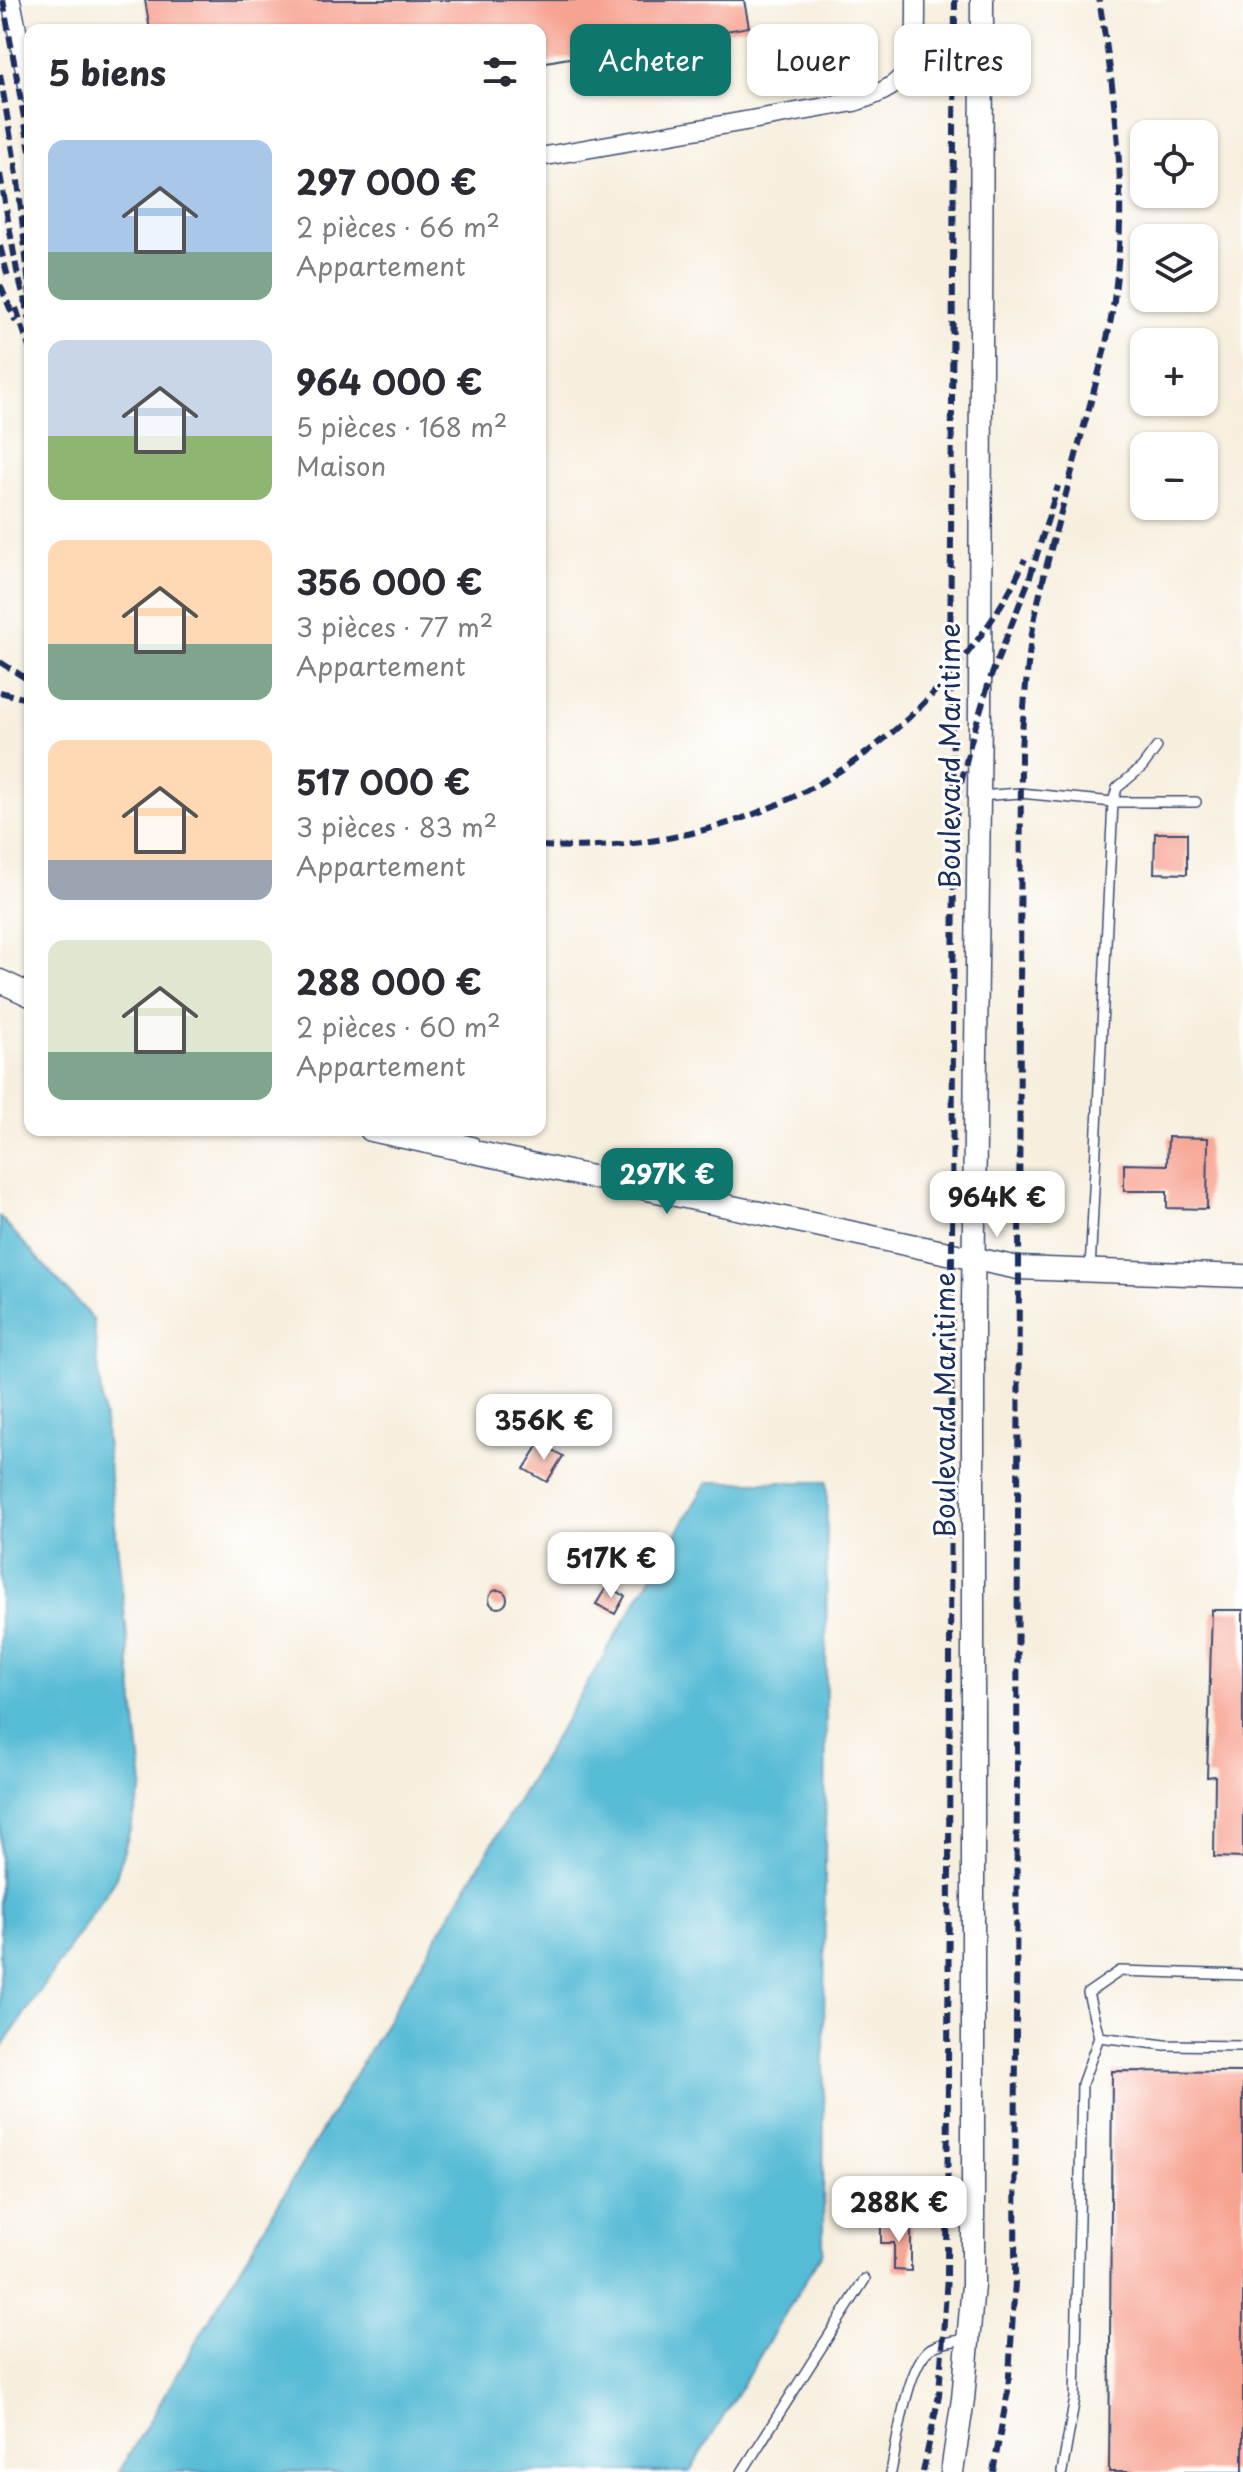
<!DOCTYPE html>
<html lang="fr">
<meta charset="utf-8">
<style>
:root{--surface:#fff;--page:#f2f2f3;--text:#2b2b33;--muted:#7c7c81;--accent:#0f766e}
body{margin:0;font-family:"Playpen Sans",sans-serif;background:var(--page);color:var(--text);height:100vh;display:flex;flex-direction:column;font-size:30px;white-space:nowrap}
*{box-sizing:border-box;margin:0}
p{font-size:26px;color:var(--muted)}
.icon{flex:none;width:44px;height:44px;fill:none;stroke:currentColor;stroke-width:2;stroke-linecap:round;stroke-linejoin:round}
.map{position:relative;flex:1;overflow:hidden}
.drawer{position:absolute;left:24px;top:24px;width:522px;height:1112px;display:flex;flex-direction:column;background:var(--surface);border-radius:16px;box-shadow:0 2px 6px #0004}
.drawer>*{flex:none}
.hud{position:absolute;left:570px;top:24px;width:552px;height:72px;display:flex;gap:16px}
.fabs{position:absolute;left:1130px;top:120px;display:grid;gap:16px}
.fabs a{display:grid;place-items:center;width:88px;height:88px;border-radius:16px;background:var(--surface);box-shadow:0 2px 6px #0004;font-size:40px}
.price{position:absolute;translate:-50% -68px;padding:0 18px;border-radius:16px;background:#fff;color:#222;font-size:26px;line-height:52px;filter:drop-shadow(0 2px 4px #0008)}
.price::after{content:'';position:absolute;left:50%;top:48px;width:24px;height:18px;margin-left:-12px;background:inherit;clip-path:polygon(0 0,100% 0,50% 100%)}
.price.active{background:var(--accent);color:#fff}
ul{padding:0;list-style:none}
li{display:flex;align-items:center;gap:24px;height:200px;padding:0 24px}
li span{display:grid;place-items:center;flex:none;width:224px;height:160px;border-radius:16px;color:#555}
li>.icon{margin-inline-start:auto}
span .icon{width:96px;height:96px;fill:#fffc;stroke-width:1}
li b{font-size:34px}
h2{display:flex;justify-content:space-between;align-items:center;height:96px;padding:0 24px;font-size:34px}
.pill{padding:0 28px;border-radius:16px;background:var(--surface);box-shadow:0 2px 6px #0004;font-size:28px;line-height:72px}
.pill.active{background:var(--accent);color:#fff}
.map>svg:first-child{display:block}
</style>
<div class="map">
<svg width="1243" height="2472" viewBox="0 0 1243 2472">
<rect width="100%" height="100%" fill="#fff"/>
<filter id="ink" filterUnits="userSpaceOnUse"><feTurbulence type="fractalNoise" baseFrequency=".0125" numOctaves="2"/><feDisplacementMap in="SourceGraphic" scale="16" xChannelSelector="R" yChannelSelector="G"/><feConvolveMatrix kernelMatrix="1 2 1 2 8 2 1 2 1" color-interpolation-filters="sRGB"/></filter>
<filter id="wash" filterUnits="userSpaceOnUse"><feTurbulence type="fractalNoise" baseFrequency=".006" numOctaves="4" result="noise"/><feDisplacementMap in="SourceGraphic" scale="32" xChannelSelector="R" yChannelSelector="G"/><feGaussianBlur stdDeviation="1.8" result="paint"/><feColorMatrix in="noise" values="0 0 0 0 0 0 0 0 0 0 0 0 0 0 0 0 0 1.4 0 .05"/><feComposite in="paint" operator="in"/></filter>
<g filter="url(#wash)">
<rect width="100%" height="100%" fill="#f7efde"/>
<g fill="#57bbd5" stroke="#39759a" stroke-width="2">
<polygon points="0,1217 93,1319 143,1786 115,1880 0,2050"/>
<polygon points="707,1482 827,1482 823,2251 690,2472 119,2472"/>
</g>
<g id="blocks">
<g fill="#f7a391">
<polygon points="145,0 744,0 749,27 540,63 540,30 150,30"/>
<polygon points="1155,833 1187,833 1187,874 1154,873"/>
<polygon points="1168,1137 1208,1138 1207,1209 1167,1208 1167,1191 1124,1191 1124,1164 1167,1165"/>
<polygon points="540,1443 563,1456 547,1482 524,1469"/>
<polygon points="607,1586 625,1596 615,1614 596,1604"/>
<circle cx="498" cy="1599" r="9"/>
<polygon points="1212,1610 1243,1610 1243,1858 1214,1857 1215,1776 1207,1777"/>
<polygon points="1112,2071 1243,2072 1243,2472 1109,2472"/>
<polygon points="881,2223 911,2225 911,2271 894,2270 894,2243 881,2243"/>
</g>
</g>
</g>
<g filter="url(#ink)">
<use href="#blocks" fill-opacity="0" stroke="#3c4c71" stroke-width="2"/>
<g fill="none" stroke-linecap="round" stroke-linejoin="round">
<defs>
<g id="service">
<polyline points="979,796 1020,793 1113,802 1196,802"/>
<polyline points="449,1130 463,1139 474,1142"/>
<polyline points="1090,1271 1113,802 1117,788 1142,767 1157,747"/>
<polyline points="1243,1975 1120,1971 1088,1993 1099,2037 1165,2045 1243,2046"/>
<polyline points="742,2472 865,2279"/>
<path d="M 891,2472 C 897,2444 907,2365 930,2349 C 940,2342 955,2341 966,2339"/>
<polyline points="1062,2472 1075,2398 1082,2084 1099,2037"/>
</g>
<g id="minor">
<polyline points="11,0 30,95"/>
<path d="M 540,157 L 854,102 C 918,83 916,60 916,0"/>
</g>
<g id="tertiary">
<polyline points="0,981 30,995"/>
<polyline points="371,1130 1018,1268 1243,1276"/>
<polyline points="952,2472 963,2399 973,2285 973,1304 980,711 982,0"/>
</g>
</defs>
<use href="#service" stroke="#3c4c71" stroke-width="12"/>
<use href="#minor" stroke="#3c4c71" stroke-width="21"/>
<use href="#tertiary" stroke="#3c4c71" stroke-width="25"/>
<use href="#service" stroke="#fff" stroke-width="9"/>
<use href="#minor" stroke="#fff" stroke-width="18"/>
<use href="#tertiary" stroke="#fff" stroke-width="22"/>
<g stroke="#1b2f5e" stroke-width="6" stroke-dasharray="12 6" stroke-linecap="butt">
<polyline points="3,0 30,151"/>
<polyline points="0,74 18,181 30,295"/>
<polyline points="0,174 17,271 30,320"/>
<polyline points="0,246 8,277"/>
<polyline points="0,285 16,322"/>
<polyline points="16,308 30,350"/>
<polyline points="0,662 30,681"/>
<polyline points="0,692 30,700"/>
<polyline points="954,784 950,674 955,0"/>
<path d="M 540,846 C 703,854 848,796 953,671 C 982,636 1007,601 1025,559"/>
<polyline points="923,2472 939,2395 947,2276 954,835 959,792 971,741 990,679 1029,580 1058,486"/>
<path d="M 993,2472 L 1008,2391 L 1015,2282 L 1021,750 C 1023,716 1026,681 1030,647 C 1038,588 1057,529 1072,471 C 1085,418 1103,366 1112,313 C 1129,208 1117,103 1099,0"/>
</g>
</g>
</g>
<g text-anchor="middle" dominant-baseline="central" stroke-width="6" stroke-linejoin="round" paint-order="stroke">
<g font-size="28" fill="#1b2f5e" stroke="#fff">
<text transform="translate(948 756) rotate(-90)">Boulevard Maritime</text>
<text transform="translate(943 1405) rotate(-90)">Boulevard Maritime</text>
</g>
</g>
</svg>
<div class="fabs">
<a><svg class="icon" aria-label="locate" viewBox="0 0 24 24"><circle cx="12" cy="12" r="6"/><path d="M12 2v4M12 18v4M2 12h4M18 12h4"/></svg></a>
<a><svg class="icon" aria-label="layers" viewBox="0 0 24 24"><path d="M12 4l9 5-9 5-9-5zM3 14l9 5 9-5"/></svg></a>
<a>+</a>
<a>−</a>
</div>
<b class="price active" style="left:667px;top:1216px">297K €</b>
<b class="price" style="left:997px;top:1239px">964K €</b>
<b class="price" style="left:544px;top:1462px">356K €</b>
<b class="price" style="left:611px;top:1600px">517K €</b>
<b class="price" style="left:899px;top:2244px">288K €</b>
<div class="hud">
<a class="pill active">Acheter</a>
<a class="pill">Louer</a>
<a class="pill">Filtres</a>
</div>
<section class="drawer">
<h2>5 biens<svg class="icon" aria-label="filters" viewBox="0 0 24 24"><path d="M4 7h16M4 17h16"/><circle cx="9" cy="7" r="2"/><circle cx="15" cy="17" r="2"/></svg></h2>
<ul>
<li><span style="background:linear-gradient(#a9c7e8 70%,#7fa58c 0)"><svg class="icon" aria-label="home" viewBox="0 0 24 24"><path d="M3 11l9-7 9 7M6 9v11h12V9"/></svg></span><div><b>297 000 €</b><p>2 pièces · 66 m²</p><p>Appartement</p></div></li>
<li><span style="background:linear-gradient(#c9d6e8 60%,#8fb573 0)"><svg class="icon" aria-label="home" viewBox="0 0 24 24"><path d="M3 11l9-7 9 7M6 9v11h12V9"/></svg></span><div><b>964 000 €</b><p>5 pièces · 168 m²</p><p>Maison</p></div></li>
<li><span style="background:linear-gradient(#ffd9b3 65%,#7fa58c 0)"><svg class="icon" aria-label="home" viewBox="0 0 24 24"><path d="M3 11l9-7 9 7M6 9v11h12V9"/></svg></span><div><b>356 000 €</b><p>3 pièces · 77 m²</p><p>Appartement</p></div></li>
<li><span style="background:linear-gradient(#ffd9b3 75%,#9aa5b1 0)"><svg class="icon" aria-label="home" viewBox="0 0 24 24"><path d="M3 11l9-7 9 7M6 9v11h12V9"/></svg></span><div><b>517 000 €</b><p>3 pièces · 83 m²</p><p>Appartement</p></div></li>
<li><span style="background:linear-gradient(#dfe7d0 70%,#7fa58c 0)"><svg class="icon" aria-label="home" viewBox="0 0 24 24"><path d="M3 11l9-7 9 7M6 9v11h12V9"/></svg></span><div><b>288 000 €</b><p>2 pièces · 60 m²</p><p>Appartement</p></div></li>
</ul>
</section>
</div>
